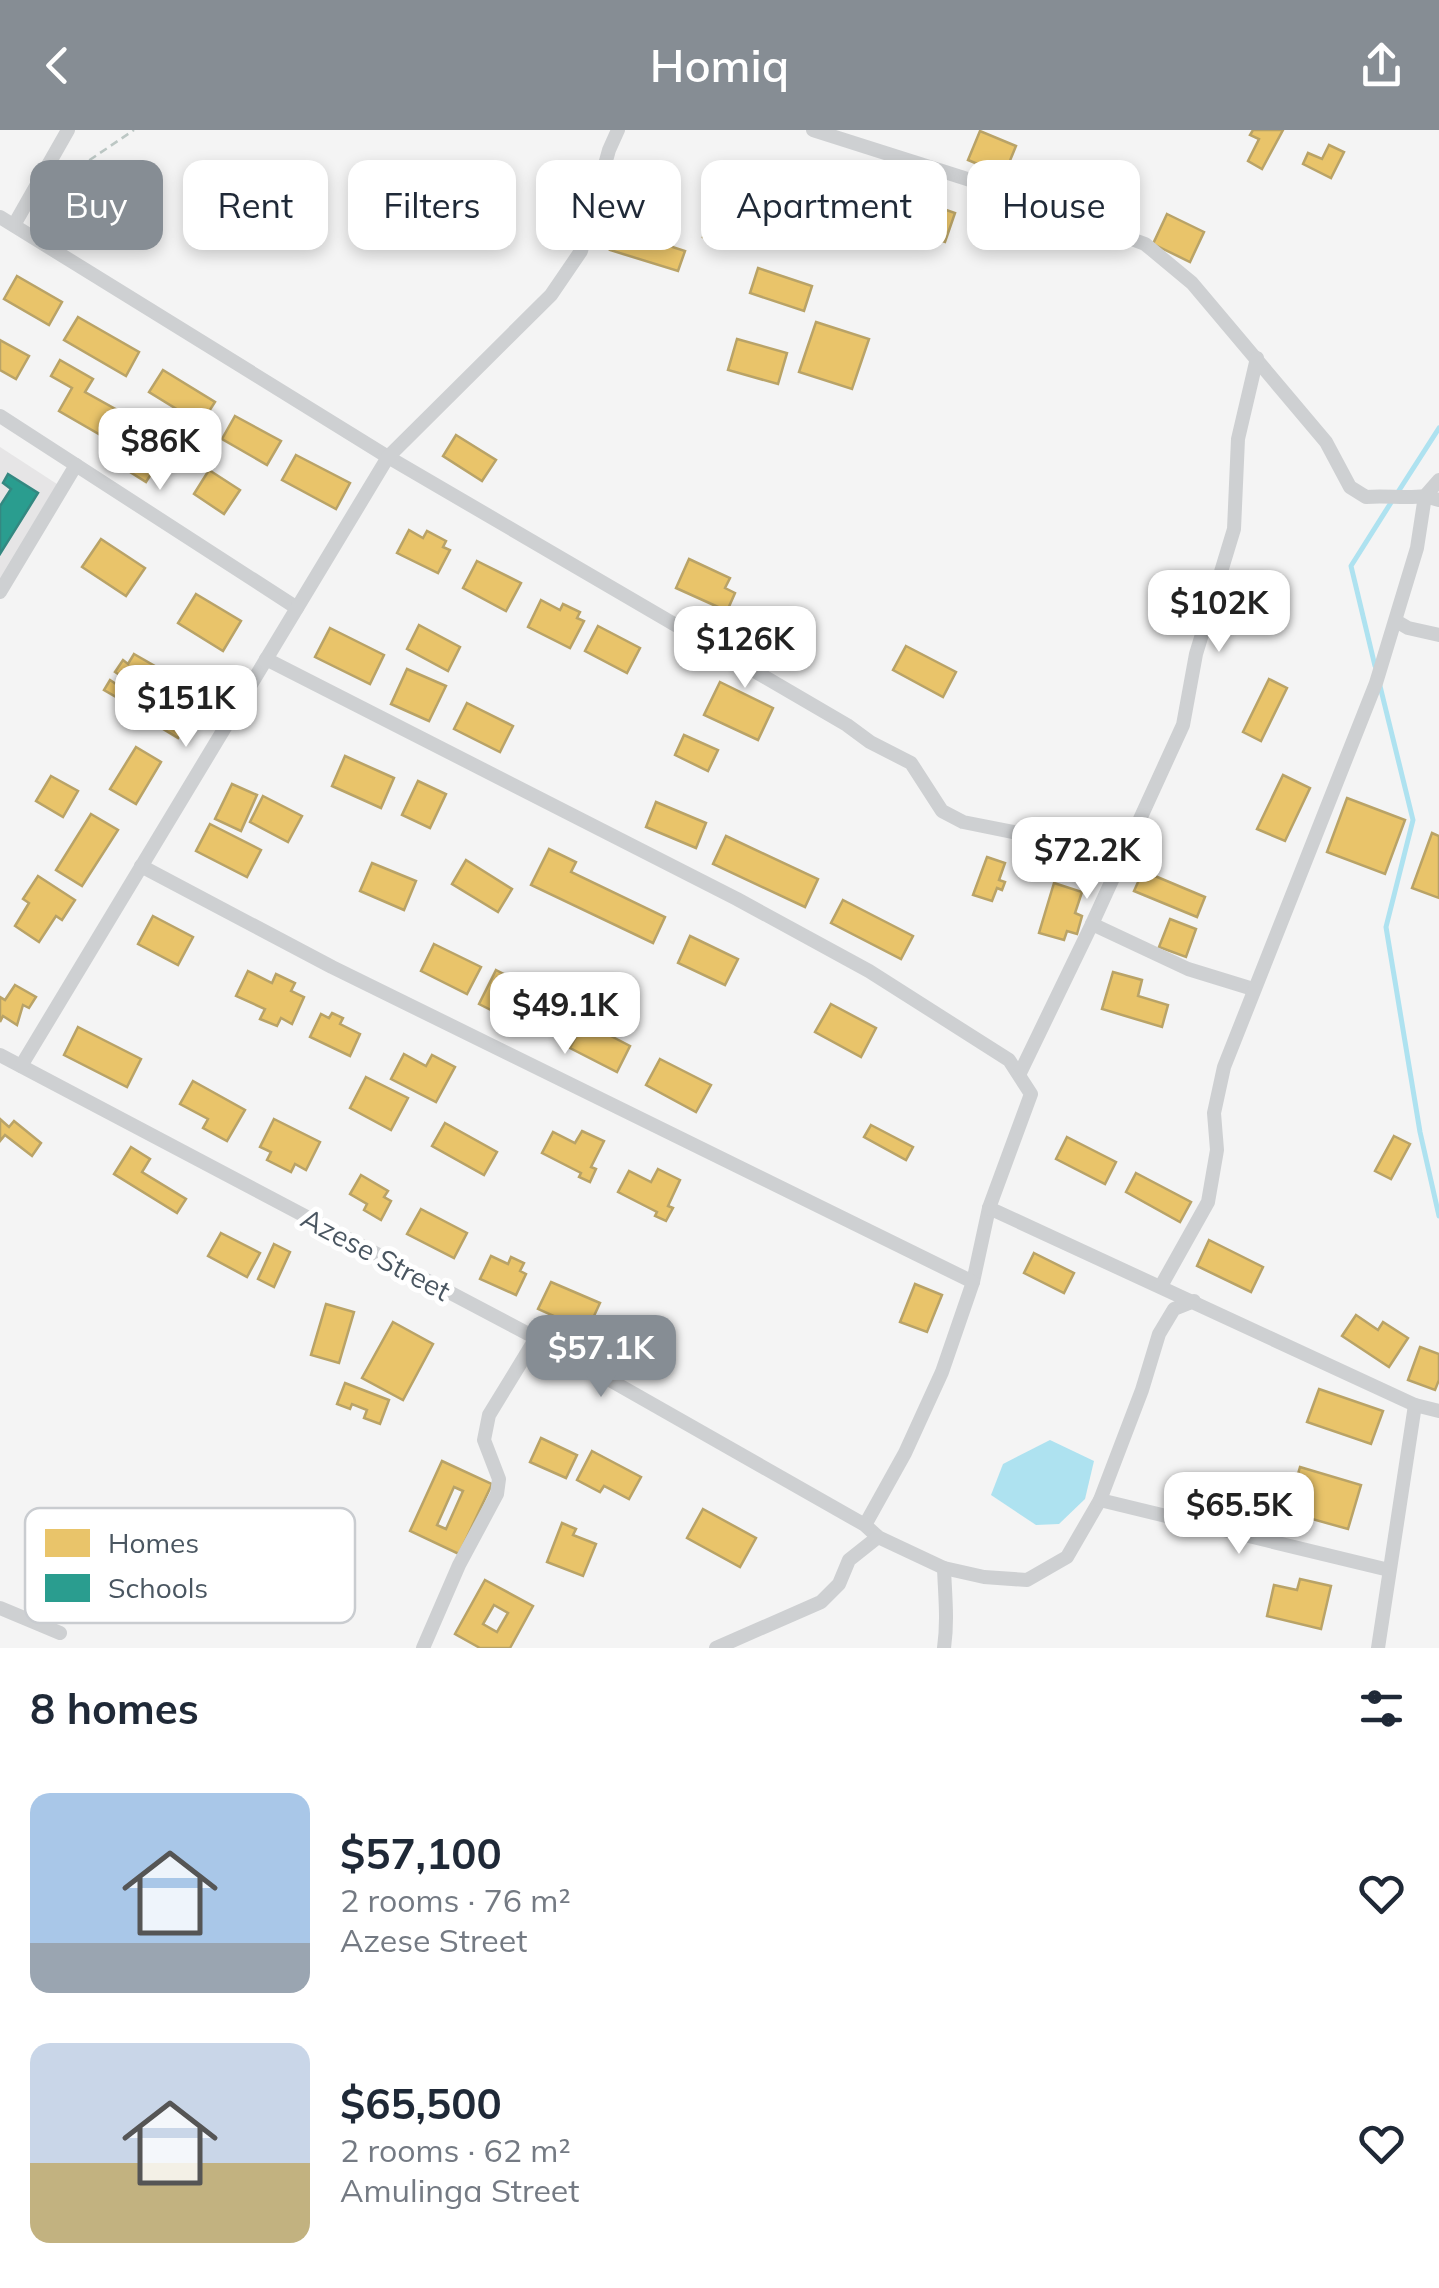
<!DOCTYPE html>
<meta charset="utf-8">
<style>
:root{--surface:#fff;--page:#f2f2f3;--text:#1f2937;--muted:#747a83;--accent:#868d94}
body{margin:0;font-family:Mulish,sans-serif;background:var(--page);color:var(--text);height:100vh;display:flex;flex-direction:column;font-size:38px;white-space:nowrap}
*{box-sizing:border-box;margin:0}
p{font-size:32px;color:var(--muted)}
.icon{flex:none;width:55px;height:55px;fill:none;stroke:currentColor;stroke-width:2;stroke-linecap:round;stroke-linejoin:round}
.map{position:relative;height:1518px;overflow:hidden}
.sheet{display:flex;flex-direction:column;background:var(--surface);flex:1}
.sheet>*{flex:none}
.guide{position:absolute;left:30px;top:30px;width:1380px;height:90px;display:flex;gap:20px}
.price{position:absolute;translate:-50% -85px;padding:0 22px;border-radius:20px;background:#fff;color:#222;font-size:32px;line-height:65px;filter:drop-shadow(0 2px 5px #0008)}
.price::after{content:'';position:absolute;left:50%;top:60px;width:30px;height:22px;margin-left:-15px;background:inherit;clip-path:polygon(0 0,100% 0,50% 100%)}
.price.current{background:var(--accent);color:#fff}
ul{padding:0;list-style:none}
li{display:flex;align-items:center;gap:30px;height:250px;padding:0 30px}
li span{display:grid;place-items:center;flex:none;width:280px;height:200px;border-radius:20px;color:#555}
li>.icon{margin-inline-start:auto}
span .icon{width:120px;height:120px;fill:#fffc;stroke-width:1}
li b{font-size:42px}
h2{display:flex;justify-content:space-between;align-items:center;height:120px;padding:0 30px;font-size:42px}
.pill{padding:0 35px;border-radius:20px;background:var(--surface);box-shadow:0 5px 15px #0003;font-size:35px;line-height:90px}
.pill.current{background:var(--accent);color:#fff}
header{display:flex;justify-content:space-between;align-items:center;height:130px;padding:0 30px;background:var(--accent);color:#fff;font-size:45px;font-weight:600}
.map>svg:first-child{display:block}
</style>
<header><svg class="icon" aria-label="back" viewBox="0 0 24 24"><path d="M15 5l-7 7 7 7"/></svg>Homiq<svg class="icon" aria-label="share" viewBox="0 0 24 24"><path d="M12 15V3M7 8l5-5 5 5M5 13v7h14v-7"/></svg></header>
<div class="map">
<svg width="1439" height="1518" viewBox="0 0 1439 1518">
<rect width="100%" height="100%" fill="#f4f4f4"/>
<polygon fill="#e6e5e6" points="0,317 60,356 0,451"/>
<polygon fill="#aee2f0" points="1050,1310 1094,1331 1085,1369 1059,1394 1036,1395 991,1365 1003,1334"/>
<g fill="#e9c46a" stroke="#b9a367" stroke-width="2.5" fill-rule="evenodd">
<polygon points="1253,0 1283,0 1262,39 1248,31 1259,9 1250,5"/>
<polygon points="980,1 1016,16 1004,45 968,30"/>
<polygon points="1329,15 1344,22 1331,48 1303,34 1308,23 1322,29"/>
<polygon points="780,42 798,47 785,93 767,87"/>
<polygon points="1076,44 1114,59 1102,90 1064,74"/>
<polygon points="629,55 679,70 671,96 622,81"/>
<polygon points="912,68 955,83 945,112 902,98"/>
<polygon points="710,83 745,92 738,116 703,107"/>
<polygon points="1167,84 1204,102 1190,132 1153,114"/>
<polygon points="617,99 685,121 678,141 610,120"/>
<polygon points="758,138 812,156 804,181 750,163"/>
<polygon points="17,146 62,172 49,195 4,169"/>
<polygon points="78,187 139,222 126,246 64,210"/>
<polygon points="816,192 869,209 852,259 799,242"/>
<polygon points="737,209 787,223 778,254 728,240"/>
<polygon points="0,210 29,226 16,249 0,240"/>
<polygon points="60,230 93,249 85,262 119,281 104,307 59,281 72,258 51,246"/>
<polygon points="163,240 215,272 201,294 149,262"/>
<polygon points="235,286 281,311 267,335 222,309"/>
<polygon points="148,302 163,312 159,318 165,322 146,352 119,335 137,307 142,311"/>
<polygon points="456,305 496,330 482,351 443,326"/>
<polygon points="296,325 350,353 336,379 282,350"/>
<polygon points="209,340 240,360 224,384 194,364"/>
<polygon points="409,400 423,408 427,401 446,411 443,417 450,420 438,443 397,423"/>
<polygon points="101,409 145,438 126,466 82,437"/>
<polygon points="689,429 730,448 725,458 735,463 727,481 676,458"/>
<polygon points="477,431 521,453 506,481 463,458"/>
<polygon points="196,464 241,491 223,521 178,493"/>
<polygon points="541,470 560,480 563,474 580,482 577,488 584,491 570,518 528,497"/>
<polygon points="419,495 460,517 448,541 407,519"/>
<polygon points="598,496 640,518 627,543 585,521"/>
<polygon points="330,498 384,525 370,554 315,527"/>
<polygon points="906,516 956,542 943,567 893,540"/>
<polygon points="134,524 160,539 153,551 143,545 148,550 139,565 132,563 143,569 137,579 104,560 110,550 116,554 121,546 115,542 123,530 128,534"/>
<polygon points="407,539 446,556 429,591 391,574"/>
<polygon points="177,548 201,563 196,573 205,579 192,601 185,596 178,608 150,591"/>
<polygon points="1269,549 1287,558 1261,611 1243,602"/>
<polygon points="720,552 773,578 758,610 704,585"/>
<polygon points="467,573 513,596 500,622 454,599"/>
<polygon points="684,605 718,620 708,641 675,625"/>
<polygon points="136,617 161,632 136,674 110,659"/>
<polygon points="345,626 394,648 381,678 332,656"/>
<polygon points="1283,645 1310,658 1285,711 1257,699"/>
<polygon points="51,646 78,661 63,687 36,671"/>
<polygon points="418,651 446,664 430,698 402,685"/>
<polygon points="232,654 257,665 241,701 215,689"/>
<polygon points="263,666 302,686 288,712 250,692"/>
<polygon points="1347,668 1405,690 1385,744 1327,722"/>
<polygon points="656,672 706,693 696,718 646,697"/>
<polygon points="91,684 118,700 82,756 56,740"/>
<polygon points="210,694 261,720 247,747 196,721"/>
<polygon points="1432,703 1439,706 1439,768 1412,758"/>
<polygon points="726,706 818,749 805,777 713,734"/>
<polygon points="549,719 576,732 571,742 665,787 653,813 531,755"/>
<polygon points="987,727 1005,733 999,750 1005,752 1002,760 997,758 992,771 973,765"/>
<polygon points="466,730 512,759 498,782 452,754"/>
<polygon points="372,733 416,751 404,780 360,761"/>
<polygon points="1143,741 1205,767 1197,787 1134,761"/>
<polygon points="38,746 75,770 62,790 56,786 39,812 15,796 29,773 23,769"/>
<polygon points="1054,753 1082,762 1075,783 1082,786 1077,804 1067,801 1064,810 1039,803"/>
<polygon points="843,770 913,806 901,829 831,793"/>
<polygon points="153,786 193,807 178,835 138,814"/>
<polygon points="1170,789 1196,799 1186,827 1159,817"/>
<polygon points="690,806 738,829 725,855 678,833"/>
<polygon points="434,814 481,837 467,864 421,841"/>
<polygon points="496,840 543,864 528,893 505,881 503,886 479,874"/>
<polygon points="248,841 272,853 276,844 295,853 291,861 304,867 292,894 281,888 277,896 260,889 265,879 236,866"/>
<polygon points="1113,842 1142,850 1138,866 1168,875 1162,897 1102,879"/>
<polygon points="15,855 36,867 29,878 23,875 17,895 3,886 0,892 0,867 5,870"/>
<polygon points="831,874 876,898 861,927 815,902"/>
<polygon points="332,883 343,888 340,894 360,904 350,926 310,907 321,884 329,888"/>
<polygon points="584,892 630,916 617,942 570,918"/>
<polygon points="78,897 141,929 127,957 64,925"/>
<polygon points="404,924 426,936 432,925 455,937 436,972 391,949"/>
<polygon points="660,929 711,955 696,982 646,955"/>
<polygon points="366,947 408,968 391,1000 350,978"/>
<polygon points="193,951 245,980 227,1011 203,998 208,989 180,974"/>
<polygon points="0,989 9,997 14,991 41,1013 32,1026 5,1005 0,1011"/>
<polygon points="274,989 320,1012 306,1040 295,1034 291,1042 267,1030 271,1022 260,1017"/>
<polygon points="445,993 497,1022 484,1045 432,1016"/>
<polygon points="871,995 913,1017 906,1030 864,1007"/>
<polygon points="582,1001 604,1011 591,1037 596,1039 590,1052 579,1047 581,1043 542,1023 553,1002 575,1013"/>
<polygon points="1394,1006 1410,1014 1391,1049 1375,1041"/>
<polygon points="1067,1007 1116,1032 1105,1054 1056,1029"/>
<polygon points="131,1017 150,1029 142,1042 186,1069 177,1083 114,1044"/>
<polygon points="658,1039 680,1050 668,1076 673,1078 666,1091 655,1086 657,1082 618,1062 629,1041 651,1052"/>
<polygon points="1136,1043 1191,1072 1180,1092 1126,1062"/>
<polygon points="361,1045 388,1061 384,1067 391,1071 381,1090 364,1080 367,1074 350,1064"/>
<polygon points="421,1079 467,1103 454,1128 407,1104"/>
<polygon points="221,1103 260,1123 247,1147 208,1126"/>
<polygon points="1209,1110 1263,1137 1251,1162 1197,1136"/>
<polygon points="274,1114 290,1122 274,1157 258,1149"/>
<polygon points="1034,1123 1074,1143 1064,1163 1024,1143"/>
<polygon points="491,1126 508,1134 511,1127 524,1133 520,1141 526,1144 516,1165 480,1149"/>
<polygon points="551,1152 600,1173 587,1201 538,1179"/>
<polygon points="915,1154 942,1165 927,1202 900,1192"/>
<polygon points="326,1174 354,1182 339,1233 311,1225"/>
<polygon points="1356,1185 1378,1200 1383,1192 1408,1208 1389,1237 1342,1206"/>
<polygon points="393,1192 433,1214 403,1270 362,1248"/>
<polygon points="1420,1217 1439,1224 1439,1250 1435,1260 1408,1250"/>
<polygon points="345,1253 389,1270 380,1294 364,1288 367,1280 352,1274 350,1279 337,1274"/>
<polygon points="1319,1259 1383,1281 1371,1314 1307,1292"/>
<polygon points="541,1308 577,1325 566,1348 530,1332"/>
<polygon points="592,1321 641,1347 629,1369 604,1356 600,1362 577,1350"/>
<path d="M 442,1331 L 492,1354 L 459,1424 L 410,1401 ZM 454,1357 L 463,1361 L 446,1399 L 437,1395 Z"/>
<polygon points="1300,1337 1361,1355 1348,1399 1287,1382"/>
<polygon points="703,1379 756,1408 740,1437 687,1408"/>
<polygon points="562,1393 576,1399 573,1405 596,1414 583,1446 547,1432"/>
<polygon points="1300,1449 1331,1456 1321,1499 1267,1486 1274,1455 1297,1460"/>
<path d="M 485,1450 L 533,1476 L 510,1518 L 480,1518 L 455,1504 ZM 494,1475 L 508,1483 L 497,1502 L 483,1494 Z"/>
</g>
<polygon fill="#2a9d8f" stroke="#348881" stroke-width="2.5" points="8,344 38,363 0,424 0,376 11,359 3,353"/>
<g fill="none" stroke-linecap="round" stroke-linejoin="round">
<g stroke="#aee2f0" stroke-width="5">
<polyline points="1398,362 1439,298"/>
<polyline points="1375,536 1351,436 1392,371"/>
<polyline points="1380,556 1413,690 1386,797 1420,1002 1439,1086"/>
</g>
<polyline stroke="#bcc7c4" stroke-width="2.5" stroke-dasharray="8 5" stroke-linecap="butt" points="57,52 134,0"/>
<g stroke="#ced0d2" stroke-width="14">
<path d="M 813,0 L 986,55 L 1145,114 L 1192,153 L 1326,312 L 1350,357 L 1366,367 C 1387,365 1405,369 1425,366 L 1439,350"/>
<polyline points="0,87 388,327 847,595 870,612 911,633 942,681 963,692 1048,709 1118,738"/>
<polyline points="14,95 68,0"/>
<polyline points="0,286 297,478"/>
<polyline points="0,462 76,335"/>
<polyline points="1396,491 1408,498 1439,505"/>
<polyline points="266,529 737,769 869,841 1009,930 1031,964 989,1078 973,1152 942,1242 905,1323 865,1395"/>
<polyline points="141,736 332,837 973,1152"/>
<polyline points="1092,794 1183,595 1196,524 1234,399 1238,309 1257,228"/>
<polyline points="0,925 536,1208 865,1395 878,1407 944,1438 984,1447 1027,1450 1067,1427 1100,1370 1142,1260 1159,1204 1174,1179 1194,1171"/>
<polyline points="21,936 388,327 551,165 581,121 609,20 618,0"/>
<polyline points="1020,943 1092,794 1188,839 1253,859"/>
<polyline points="989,1078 1415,1275 1439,1281"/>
<polyline points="1161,1156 1208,1072 1217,1020 1214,983 1224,937 1376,553 1417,418 1425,366 1439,370"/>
<polyline points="1100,1370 1389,1440"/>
<path d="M 944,1438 C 945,1466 948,1490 944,1518"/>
<polyline points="0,1478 60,1503"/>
<polyline points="423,1518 459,1435 497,1364 499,1349 484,1310 489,1285 536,1208"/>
<polyline points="716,1518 821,1472 839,1454 849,1430 878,1407"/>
<polyline points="1378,1518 1415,1275"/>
</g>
</g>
<g text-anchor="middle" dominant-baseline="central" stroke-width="10" stroke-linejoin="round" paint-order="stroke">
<g font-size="28" fill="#4a5661" stroke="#fff">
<text transform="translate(376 1124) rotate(28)">Azese Street</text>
</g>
</g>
<rect x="25" y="1378" width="330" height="115" rx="15" fill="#fff" stroke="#c9ccd0" stroke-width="2.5"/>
<rect x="45" y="1399" width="45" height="28" fill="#e9c46a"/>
<rect x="45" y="1444" width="45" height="28" fill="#2a9d8f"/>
<g font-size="28" fill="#4a5661">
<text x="108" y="1423">Homes</text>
<text x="108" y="1468">Schools</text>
</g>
</svg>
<b class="price" style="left:160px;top:363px">$86K</b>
<b class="price" style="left:1219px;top:525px">$102K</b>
<b class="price" style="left:745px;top:561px">$126K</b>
<b class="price" style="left:186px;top:620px">$151K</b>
<b class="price" style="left:1087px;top:772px">$72.2K</b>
<b class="price" style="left:565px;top:927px">$49.1K</b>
<b class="price current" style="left:601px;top:1270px">$57.1K</b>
<b class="price" style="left:1239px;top:1427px">$65.5K</b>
<div class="guide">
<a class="pill current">Buy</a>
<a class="pill">Rent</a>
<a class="pill">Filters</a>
<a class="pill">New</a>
<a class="pill">Apartment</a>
<a class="pill">House</a>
</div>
</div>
<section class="sheet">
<h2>8 homes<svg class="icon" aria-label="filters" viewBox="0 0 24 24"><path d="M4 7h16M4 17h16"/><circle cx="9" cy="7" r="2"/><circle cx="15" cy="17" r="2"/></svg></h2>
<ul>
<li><span style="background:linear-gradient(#a9c7e8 75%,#9aa5b1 0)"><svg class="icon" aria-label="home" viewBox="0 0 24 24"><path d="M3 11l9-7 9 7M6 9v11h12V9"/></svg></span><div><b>$57,100</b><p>2 rooms · 76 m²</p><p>Azese Street</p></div><svg class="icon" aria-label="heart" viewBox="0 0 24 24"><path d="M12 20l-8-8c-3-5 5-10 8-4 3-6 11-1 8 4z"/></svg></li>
<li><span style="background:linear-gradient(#c9d6e8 60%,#c2b280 0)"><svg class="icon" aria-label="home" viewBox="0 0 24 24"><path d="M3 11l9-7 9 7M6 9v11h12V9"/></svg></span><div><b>$65,500</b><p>2 rooms · 62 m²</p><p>Amulinga Street</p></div><svg class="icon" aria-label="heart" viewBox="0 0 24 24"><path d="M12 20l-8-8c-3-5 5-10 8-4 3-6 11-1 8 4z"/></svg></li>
</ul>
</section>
